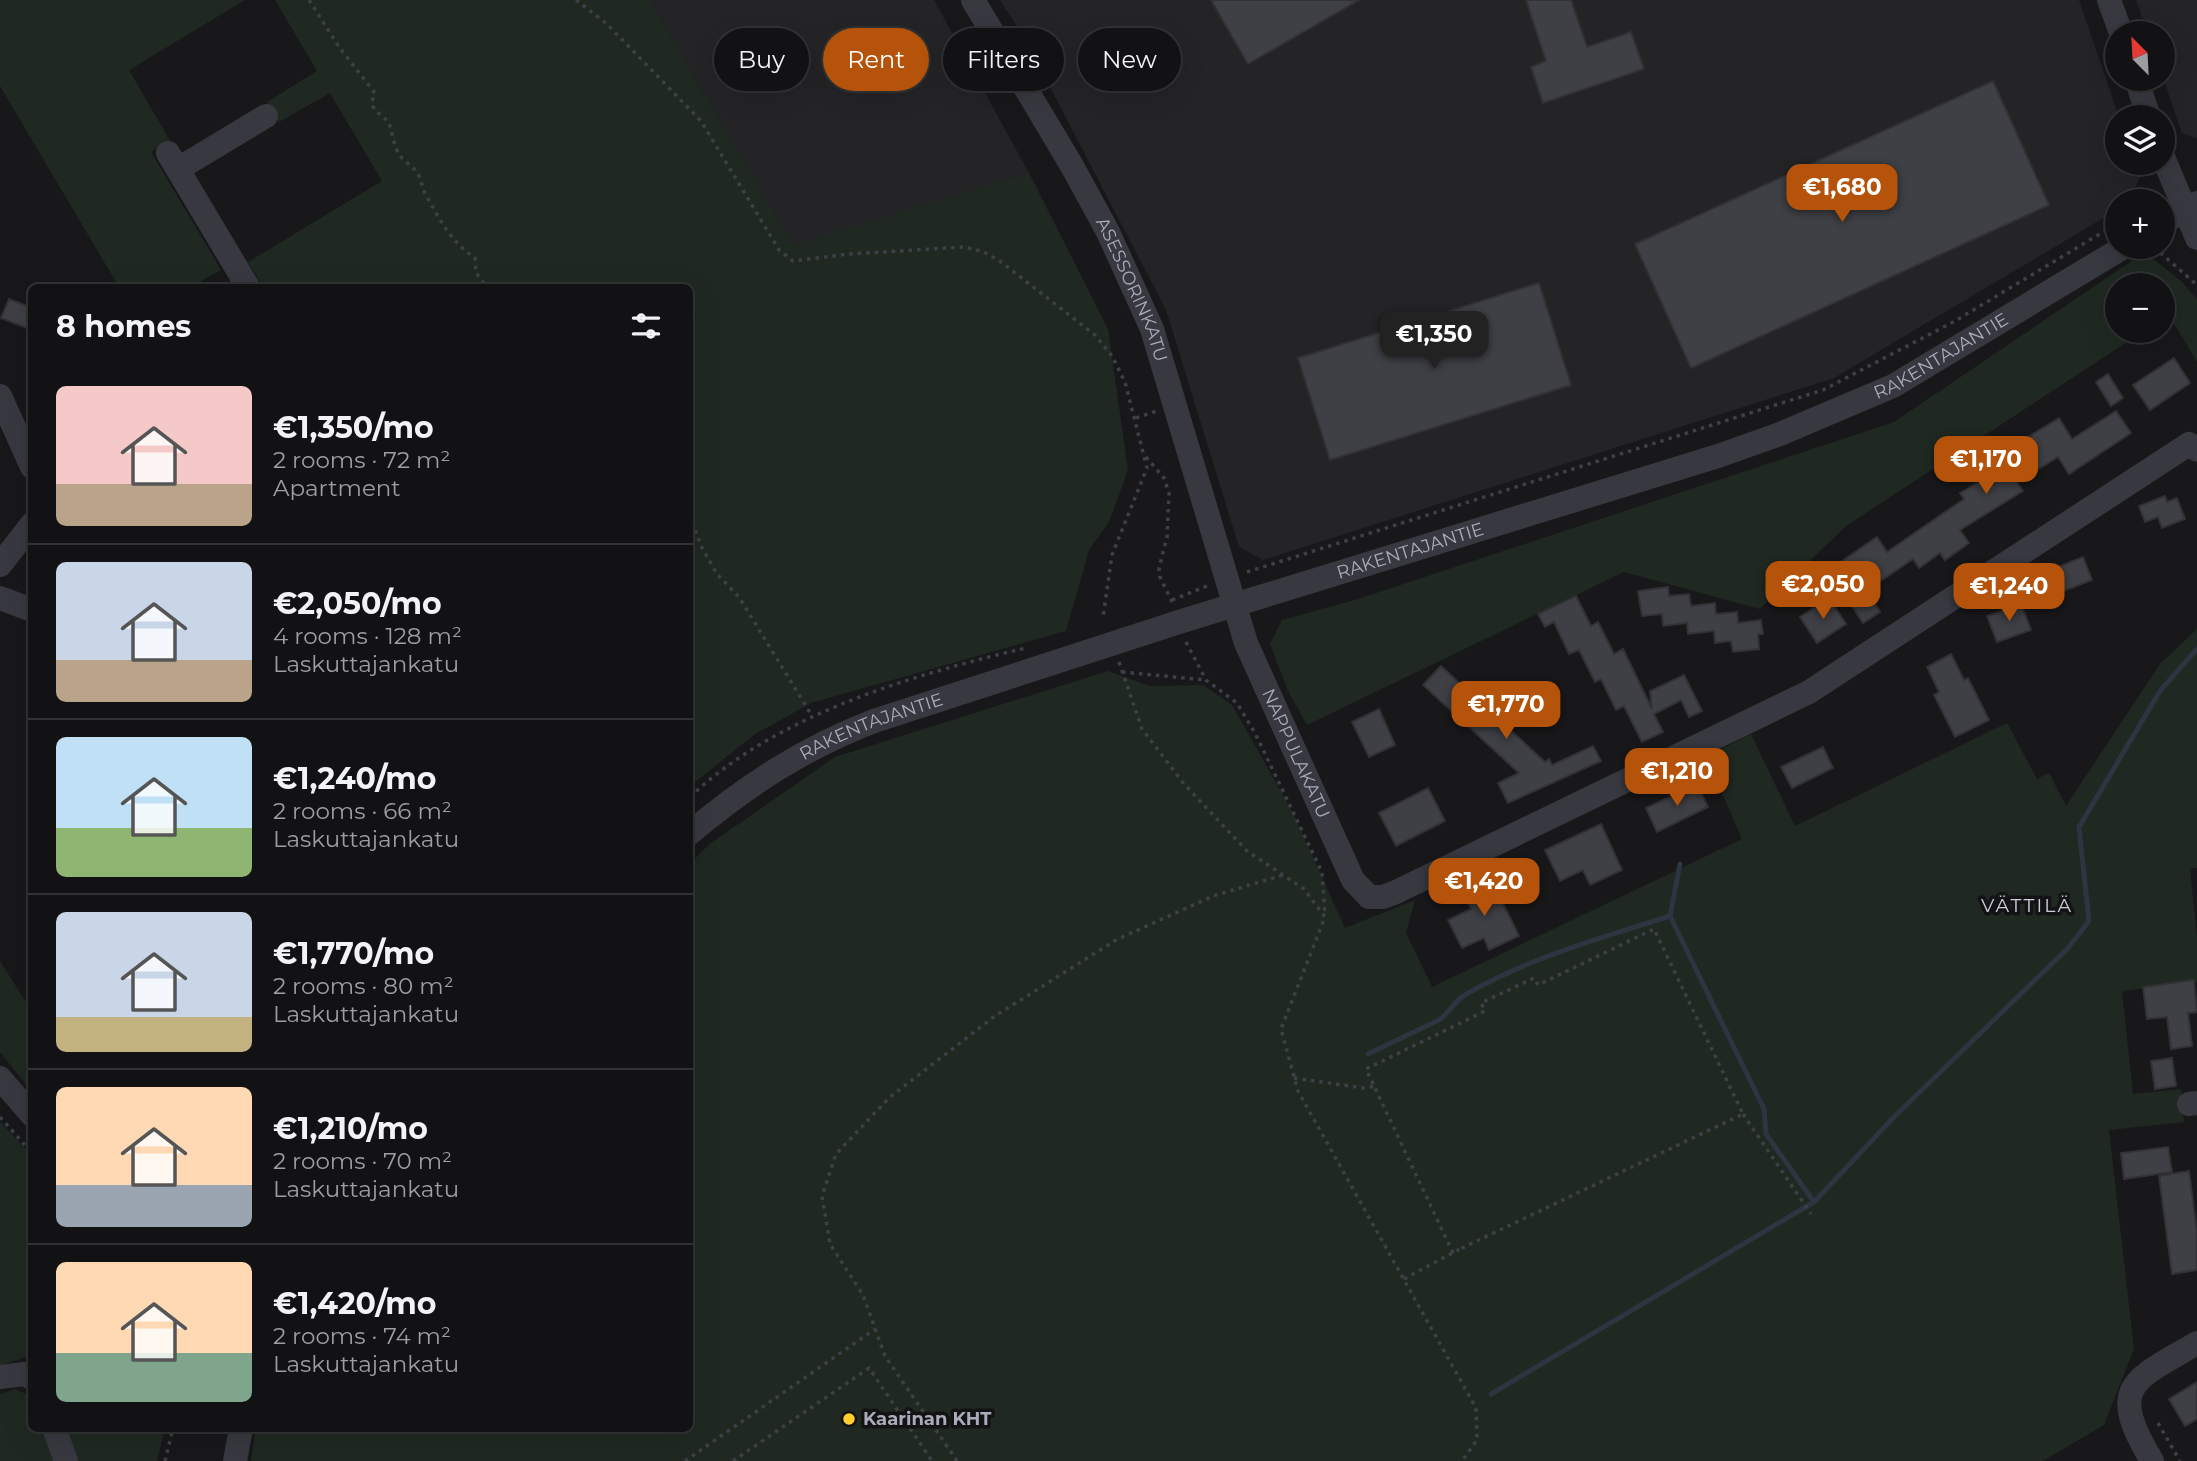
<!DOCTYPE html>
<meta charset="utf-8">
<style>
:root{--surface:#121214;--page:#1b1b1d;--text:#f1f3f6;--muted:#9c9ea0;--line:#313234;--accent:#b45309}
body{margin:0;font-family:Montserrat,sans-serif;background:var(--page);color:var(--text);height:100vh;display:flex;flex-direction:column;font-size:26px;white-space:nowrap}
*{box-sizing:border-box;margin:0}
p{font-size:23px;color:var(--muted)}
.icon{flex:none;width:38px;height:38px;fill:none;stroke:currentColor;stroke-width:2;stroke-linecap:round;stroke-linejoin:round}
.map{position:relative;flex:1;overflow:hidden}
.drawer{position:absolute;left:28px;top:284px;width:665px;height:1148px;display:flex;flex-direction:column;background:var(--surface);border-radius:10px;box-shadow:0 7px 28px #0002,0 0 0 2px var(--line)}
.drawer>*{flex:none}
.banner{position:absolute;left:714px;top:28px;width:665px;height:63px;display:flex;gap:14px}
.needle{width:46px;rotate:336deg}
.controls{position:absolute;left:2105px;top:21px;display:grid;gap:14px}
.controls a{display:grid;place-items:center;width:70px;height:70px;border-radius:50%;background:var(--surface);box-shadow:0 7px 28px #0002,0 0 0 2px var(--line);font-size:35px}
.price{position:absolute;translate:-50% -60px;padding:0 16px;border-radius:14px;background:var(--accent);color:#fff;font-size:23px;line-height:46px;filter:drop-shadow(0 2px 4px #0008)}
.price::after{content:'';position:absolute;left:50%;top:42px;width:21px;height:16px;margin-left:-10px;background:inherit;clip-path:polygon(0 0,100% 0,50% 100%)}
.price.current{background:#222;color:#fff}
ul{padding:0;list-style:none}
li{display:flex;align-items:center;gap:21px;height:175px;padding:0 28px}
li+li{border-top:2px solid var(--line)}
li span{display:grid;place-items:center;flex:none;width:196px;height:140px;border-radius:10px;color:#555}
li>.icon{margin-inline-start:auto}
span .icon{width:84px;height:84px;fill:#fffc;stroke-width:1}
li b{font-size:30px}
h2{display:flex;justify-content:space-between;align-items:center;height:84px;padding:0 28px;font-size:30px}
.chip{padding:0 24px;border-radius:32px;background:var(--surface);box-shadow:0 7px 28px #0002,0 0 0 2px var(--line);font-size:24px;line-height:63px}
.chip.current{background:var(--accent);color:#fff}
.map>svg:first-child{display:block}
</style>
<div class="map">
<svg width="2197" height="1461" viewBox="0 0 2197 1461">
<rect width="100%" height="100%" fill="#18181a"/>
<g fill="#242427">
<polygon points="650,0 934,0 1029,173 793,246"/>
<polygon points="1000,0 2079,0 2119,117 2118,163 2135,163 2140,177 2129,201 2118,201 2117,210 1834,378 1263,560 1239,547 1166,310 1025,39"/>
<polygon points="2136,0 2197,0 2197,139 2182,133 2163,78 2163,33 2148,33"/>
</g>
<g fill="#1f2921">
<polygon points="0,0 245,0 129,70 170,141 151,152 221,270 191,287 119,287 0,86"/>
<polygon points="275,0 650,0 793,245 1029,173 1108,329 1128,470 1109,522 1089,550 1066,631 811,703 755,734 690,786 690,287 263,287 248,262 382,181 330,93 279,122 267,102 317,71"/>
<polygon points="2145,252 2181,281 2197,299 2197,362 2169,315 2163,318 2163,285 2118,285 2118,331 2144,331 1846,526 1760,609 1624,572 1307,725 1288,691 1270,644 1282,620 1355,600 1894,422"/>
<polygon points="2197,629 2197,868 2190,869 2197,938 2197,982 2122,991 2133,1094 2181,1089 2184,1122 2109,1130 2134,1349 2104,1425 2043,1461 251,1461 256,1428 690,1428 690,863 711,843 835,757 1108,671 1150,686 1203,685 1232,705 1293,813 1345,928 1415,900 1406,933 1432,987 1742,839 1706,757 1751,734 1795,826 2007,723 2037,779 2049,773 2066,806 2160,664"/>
<polygon points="0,961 31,1010 31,1091 0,1052"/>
<polygon points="0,1122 32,1155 31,1355 0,1366"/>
<polygon points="15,1389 31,1396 32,1428 43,1428 54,1461 0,1461 0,1394"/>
<polygon points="66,1428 165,1428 157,1461 77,1461"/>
</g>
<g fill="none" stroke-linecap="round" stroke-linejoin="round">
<g stroke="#2c3540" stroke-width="5">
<polyline points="1680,864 1670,916 1764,1109 1766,1134 1814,1202"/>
<path d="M 1368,1054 L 1439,1020 C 1450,1013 1453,1002 1465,995 C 1528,958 1601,938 1670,916"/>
<polyline points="1491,1394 1814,1202 1893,1118 2068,948 2089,921 2079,827 2160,691 2197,649"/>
</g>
</g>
<g fill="#3f4045" stroke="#323236" stroke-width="2">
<polygon points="1211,0 1359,0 1248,64"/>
<polygon points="1526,0 1571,0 1587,47 1631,32 1644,69 1543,103 1531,67 1546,61"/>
<polygon points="1993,81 2049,205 1691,368 1635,244"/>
<polygon points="1539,283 1571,385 1330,460 1298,358"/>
<polygon points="9,299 32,308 32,330 1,318"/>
<polygon points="2174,358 2190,383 2150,410 2133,385"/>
<polygon points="2108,374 2123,398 2111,406 2096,382"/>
<polygon points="2116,411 2131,433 2069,474 2058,457 2017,482 2023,491 1960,530 1969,543 1945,560 1940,553 1919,568 1913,559 1863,593 1842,561 1877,537 1887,552 1964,499 1960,493 1980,481 1972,468 1998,451 2000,454 2059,418 2072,439"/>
<polygon points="2165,496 2167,502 2177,498 2185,519 2162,528 2158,517 2145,522 2139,506"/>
<polygon points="2083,557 2092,580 2064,591 2055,568"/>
<polygon points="1668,587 1669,596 1689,594 1691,606 1715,603 1716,614 1737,612 1738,623 1761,620 1763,634 1758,634 1759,649 1733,652 1731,641 1715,643 1714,631 1688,634 1687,623 1663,626 1662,614 1642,616 1638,591"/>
<polygon points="1869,594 1880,612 1863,623 1852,606"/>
<polygon points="1576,596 1591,626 1598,622 1614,654 1623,649 1652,709 1650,691 1684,675 1702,711 1689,717 1681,700 1654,714 1663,732 1642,742 1624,706 1616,710 1601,679 1595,682 1579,650 1569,654 1554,622 1545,627 1538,614"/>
<polygon points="1829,598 1846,624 1817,643 1800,617"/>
<polygon points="2021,604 2031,630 1997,642 1987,616"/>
<polygon points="1951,654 1964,680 1968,678 1989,720 1955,737 1934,695 1939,692 1927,667"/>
<polygon points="1441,666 1545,762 1549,759 1552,765 1593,746 1601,761 1508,803 1498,783 1519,773 1423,685"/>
<polygon points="1379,709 1395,745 1369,757 1352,722"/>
<polygon points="1823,747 1833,768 1792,788 1781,767"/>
<polygon points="1697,784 1708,807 1657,832 1646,808"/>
<polygon points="1428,788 1445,821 1396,846 1379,813"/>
<polygon points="1601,824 1622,870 1590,885 1583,870 1560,881 1545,850"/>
<polygon points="1490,877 1519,936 1489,950 1484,938 1462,948 1448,920 1471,909 1462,890"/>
<polygon points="2194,980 2197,1012 2188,1013 2192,1046 2171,1049 2167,1017 2147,1019 2143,987"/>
<polygon points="2172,1058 2176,1086 2155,1089 2151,1061"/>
<polygon points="2168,1147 2172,1172 2124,1179 2121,1153"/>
<polygon points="2189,1171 2197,1232 2197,1270 2172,1274 2159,1176"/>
<polygon points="2197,1382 2197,1419 2185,1426 2169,1399"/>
</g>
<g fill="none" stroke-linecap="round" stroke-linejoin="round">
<g stroke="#3e4047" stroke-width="3.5" stroke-dasharray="3.5 5" stroke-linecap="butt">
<path d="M 309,0 L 339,47 L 375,93 L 372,101 L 374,110 C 397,125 388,130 397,150 C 400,160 413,165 418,174 C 422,181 422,189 426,195 C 439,219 452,243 475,258 L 476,273 L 487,287"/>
<polyline points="576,0 607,24 701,121 779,250 793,261 849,254 964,247 984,252 1001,262 1095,335 1112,356 1125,382 1147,468 1112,555 1103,617"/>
<polyline points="2152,201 2159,197"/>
<polyline points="2154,247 2197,285"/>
<polyline points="1136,418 1157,411"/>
<polyline points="1146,457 1164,478 1169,493 1167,537 1159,568 1160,577 1172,602"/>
<polyline points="690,514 701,546 717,574 739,597 812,716"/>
<polyline points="1247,572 1823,390 1955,321 2118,223"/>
<polyline points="1172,600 1207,586"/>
<polyline points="1186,642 1206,680 1237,703 1255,733 1322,872 1325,915"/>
<polyline points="1119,662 1142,729 1184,784 1247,851 1304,889 1325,917 1281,1029 1298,1091 1476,1408 1477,1440 1462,1461"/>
<polyline points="1122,672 1206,680"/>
<path d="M 690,797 C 776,715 911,675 1026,648"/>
<polyline points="1294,1078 1363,1088 1378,1086"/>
<polyline points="1743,1114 1811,1214"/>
<polyline points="0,1117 32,1153"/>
<polyline points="1453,1253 1366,1069 1485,1011 1481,1003 1534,978 1538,985 1654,929 1743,1114 1458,1250"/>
<polyline points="1404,1279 1458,1250 1456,1246"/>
<polyline points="2158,1423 2180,1461"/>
<polyline points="165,1461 173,1428"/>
<polyline points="685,1461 875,1329"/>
<polyline points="733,1461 869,1368 932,1461"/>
<polyline points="957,1461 885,1356 863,1295 830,1244 822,1196 836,1154 890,1097 995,1016 1116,940 1213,896 1283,875"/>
</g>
<g stroke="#383940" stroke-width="24">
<path id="s1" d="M 973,0 L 1072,166 L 1108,232 L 1152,329 L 1246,643 L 1353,880 L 1369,897 L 1383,897 L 1396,892 L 1809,692 L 2189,444 L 2197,450"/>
<polyline points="2109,0 2121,33"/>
<polyline points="2136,79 2149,117"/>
<polyline points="168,153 248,287"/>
<polyline points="2163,157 2197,238"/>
<polyline points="178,169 266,116"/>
<polyline points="2163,223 2197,203"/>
<polyline points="0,396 32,467"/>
<polyline points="0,565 32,524"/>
<polyline points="0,598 32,610"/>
<path id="s2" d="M 690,833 C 747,785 804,748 874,721 L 1179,622 L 1718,456 L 1780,434 L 1893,386 L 2124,247"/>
<polyline points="0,1078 32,1115"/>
<polyline points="2189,1104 2197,1103"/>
<polyline points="0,1377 24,1374 32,1378"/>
<polyline points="54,1428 66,1461"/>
<polyline points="235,1461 241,1428"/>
<path d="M 2152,1461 C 2107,1386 2132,1381 2197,1343"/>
</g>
</g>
<circle fill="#ffd02b" stroke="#131315" stroke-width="2.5" cx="849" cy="1419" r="7"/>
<g text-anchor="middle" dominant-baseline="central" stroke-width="7" stroke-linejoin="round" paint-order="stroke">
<g font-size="18" fill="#a9acbb" stroke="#131315">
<text stroke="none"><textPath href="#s1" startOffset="331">ASESSORINKATU</textPath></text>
<text stroke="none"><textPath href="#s2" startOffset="1346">RAKENTAJANTIE</textPath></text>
<text stroke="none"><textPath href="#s2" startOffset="779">RAKENTAJANTIE</textPath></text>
<text stroke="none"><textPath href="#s2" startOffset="212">RAKENTAJANTIE</textPath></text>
<text stroke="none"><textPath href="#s1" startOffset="824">NAPPULAKATU</textPath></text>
</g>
<g font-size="18" font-weight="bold" fill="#a9acbb" stroke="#131315" text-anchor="start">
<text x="863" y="1419">Kaarinan KHT</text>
</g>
<g font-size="19" letter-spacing="2" fill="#caccd7" stroke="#131315">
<text x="2027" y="905">VÄTTILÄ</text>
</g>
</g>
</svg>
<div class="controls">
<a><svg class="needle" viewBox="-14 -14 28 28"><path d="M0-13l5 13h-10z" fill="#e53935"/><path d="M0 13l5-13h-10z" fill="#9c9ea0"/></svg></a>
<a><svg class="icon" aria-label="layers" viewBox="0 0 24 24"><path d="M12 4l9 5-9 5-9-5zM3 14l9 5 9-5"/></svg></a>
<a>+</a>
<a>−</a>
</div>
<b class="price" style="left:1842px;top:224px">€1,680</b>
<b class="price current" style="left:1434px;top:371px">€1,350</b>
<b class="price" style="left:1986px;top:496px">€1,170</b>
<b class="price" style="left:1823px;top:621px">€2,050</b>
<b class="price" style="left:2009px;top:623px">€1,240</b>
<b class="price" style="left:1506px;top:741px">€1,770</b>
<b class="price" style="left:1677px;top:808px">€1,210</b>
<b class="price" style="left:1484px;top:918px">€1,420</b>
<div class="banner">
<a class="chip">Buy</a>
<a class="chip current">Rent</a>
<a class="chip">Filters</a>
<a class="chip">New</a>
</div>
<section class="drawer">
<h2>8 homes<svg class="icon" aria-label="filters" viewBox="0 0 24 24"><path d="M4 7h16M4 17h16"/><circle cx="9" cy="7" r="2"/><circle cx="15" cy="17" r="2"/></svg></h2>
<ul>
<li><span style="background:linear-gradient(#f6c9c9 70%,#b9a48a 0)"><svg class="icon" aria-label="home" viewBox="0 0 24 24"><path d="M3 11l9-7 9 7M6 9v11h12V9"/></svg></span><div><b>€1,350/mo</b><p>2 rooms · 72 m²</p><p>Apartment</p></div></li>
<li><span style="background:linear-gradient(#c9d6e8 70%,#b9a48a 0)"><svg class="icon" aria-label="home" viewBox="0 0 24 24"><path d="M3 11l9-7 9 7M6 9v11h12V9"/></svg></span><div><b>€2,050/mo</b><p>4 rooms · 128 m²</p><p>Laskuttajankatu</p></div></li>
<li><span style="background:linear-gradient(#bfe0f5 65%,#8fb573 0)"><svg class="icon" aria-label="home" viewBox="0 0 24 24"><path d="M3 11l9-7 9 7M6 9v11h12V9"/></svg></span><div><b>€1,240/mo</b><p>2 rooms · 66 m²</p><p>Laskuttajankatu</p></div></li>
<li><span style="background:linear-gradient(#c9d6e8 75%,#c2b280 0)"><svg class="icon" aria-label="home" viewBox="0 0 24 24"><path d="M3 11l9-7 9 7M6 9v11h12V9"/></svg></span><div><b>€1,770/mo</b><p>2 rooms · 80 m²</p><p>Laskuttajankatu</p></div></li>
<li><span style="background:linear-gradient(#ffd9b3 70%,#9aa5b1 0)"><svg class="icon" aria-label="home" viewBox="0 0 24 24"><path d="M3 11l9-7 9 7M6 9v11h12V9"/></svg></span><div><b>€1,210/mo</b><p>2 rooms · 70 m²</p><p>Laskuttajankatu</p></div></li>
<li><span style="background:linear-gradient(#ffd9b3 65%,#7fa58c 0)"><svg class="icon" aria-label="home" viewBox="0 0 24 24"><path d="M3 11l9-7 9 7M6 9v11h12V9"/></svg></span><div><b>€1,420/mo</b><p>2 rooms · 74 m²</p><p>Laskuttajankatu</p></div></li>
</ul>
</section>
</div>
